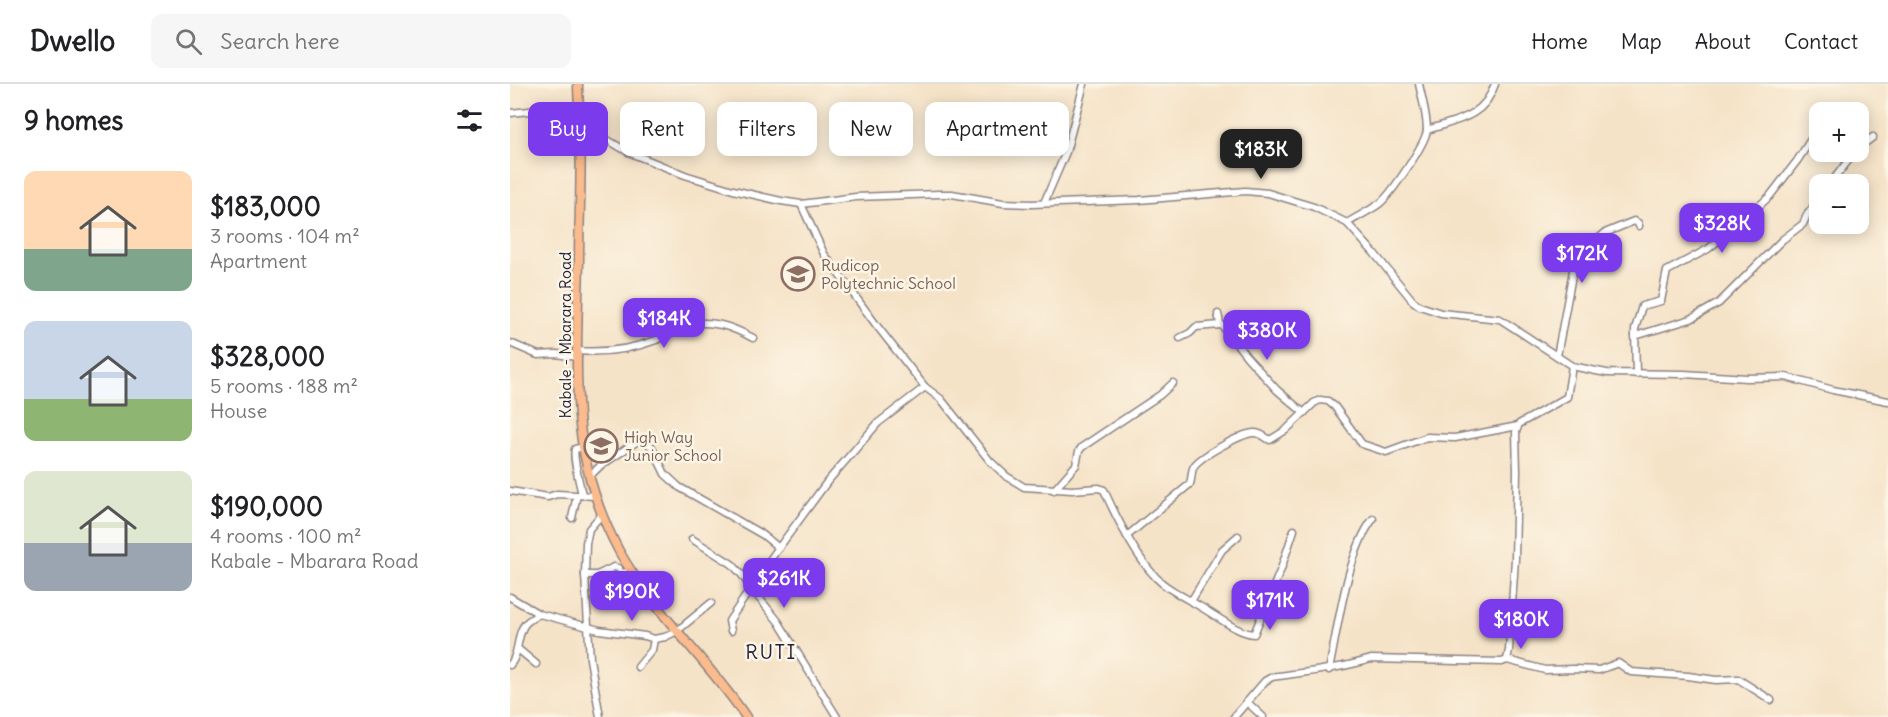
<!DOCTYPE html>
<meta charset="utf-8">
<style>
:root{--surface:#fff;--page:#f6f6f6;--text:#202124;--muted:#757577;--line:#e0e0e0;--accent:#7c3aed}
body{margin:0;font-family:Delius,sans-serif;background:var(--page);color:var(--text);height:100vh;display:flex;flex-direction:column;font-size:22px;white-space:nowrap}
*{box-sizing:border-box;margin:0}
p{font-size:20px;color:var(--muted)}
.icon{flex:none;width:33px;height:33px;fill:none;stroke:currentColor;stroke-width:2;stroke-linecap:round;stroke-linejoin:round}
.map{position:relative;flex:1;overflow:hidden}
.panel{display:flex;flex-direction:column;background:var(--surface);width:510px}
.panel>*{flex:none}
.top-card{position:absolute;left:18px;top:18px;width:570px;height:54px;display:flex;gap:12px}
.controls{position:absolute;left:1299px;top:18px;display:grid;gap:12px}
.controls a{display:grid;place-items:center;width:60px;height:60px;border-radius:12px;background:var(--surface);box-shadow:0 3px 15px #0003;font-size:30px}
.price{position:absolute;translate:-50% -51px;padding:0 14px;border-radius:12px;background:var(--accent);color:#fff;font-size:20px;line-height:39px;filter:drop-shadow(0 2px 3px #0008)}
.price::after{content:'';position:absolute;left:50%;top:36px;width:18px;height:14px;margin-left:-9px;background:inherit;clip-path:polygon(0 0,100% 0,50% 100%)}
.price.selected{background:#222;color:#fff}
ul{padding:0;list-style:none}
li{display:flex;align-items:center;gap:18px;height:150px;padding:0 24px}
li span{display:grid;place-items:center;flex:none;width:168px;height:120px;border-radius:12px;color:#555}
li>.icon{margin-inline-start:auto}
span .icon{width:72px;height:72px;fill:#fffc;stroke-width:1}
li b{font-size:26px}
h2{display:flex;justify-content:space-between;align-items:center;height:72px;padding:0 24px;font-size:26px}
.pill{padding:0 21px;border-radius:12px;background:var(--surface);box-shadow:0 3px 15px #0003;font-size:21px;line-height:54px}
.pill.selected{background:var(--accent);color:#fff}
header{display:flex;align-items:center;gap:36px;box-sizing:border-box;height:84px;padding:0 30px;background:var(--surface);border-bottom:2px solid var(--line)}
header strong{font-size:28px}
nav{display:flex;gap:33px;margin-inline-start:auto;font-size:21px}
.search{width:420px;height:54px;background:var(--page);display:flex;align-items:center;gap:15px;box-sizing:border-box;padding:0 21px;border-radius:12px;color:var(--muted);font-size:22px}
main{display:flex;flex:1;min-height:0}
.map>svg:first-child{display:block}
</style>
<header>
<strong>Dwello</strong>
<div class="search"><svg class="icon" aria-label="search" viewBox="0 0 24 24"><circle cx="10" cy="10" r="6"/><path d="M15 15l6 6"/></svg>Search here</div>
<nav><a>Home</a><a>Map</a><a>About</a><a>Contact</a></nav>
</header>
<main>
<section class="panel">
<h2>9 homes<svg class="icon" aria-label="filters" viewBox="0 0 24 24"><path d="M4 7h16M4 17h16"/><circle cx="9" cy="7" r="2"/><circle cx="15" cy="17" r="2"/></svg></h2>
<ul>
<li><span style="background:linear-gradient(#ffd9b3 65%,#7fa58c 0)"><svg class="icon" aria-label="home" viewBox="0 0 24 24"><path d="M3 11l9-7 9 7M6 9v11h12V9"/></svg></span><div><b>$183,000</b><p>3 rooms · 104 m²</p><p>Apartment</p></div></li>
<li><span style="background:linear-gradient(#c9d6e8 65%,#8fb573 0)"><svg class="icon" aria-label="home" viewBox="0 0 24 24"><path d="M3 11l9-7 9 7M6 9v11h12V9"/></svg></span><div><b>$328,000</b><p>5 rooms · 188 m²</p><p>House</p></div></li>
<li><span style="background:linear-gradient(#dfe7d0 60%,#9aa5b1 0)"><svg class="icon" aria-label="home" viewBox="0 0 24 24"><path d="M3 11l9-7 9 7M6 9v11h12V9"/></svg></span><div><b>$190,000</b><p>4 rooms · 100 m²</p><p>Kabale - Mbarara Road</p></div></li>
</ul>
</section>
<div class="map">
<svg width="1378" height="633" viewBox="0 0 1378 633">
<rect width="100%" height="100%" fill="#fcf5e5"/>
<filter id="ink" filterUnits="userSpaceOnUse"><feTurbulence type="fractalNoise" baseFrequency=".0167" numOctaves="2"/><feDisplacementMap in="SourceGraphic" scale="12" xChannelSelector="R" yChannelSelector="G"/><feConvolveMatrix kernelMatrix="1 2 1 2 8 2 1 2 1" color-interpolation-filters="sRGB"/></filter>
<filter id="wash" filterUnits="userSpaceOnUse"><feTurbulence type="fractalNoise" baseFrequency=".008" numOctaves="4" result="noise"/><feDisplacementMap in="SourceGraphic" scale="24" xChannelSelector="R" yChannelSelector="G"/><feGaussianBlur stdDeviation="1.35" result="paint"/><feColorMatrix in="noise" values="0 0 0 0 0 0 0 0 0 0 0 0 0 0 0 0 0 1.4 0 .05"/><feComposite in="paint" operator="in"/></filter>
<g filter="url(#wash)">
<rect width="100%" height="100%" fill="#f5e3c8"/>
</g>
<g filter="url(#ink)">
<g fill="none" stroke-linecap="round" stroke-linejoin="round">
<defs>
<g id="minor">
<polyline points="0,29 29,26 68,31"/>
<polyline points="70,44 91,52 118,68 175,91 223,106 271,117 291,120 346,113 429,110 442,110 493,119 522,120 629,116 735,107 758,109 804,123 837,139 864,169 903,217 910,222 931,229 990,235 1062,282 1086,287 1097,289 1174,290 1237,294 1276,293 1323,306 1378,317"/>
<path d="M 917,46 C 947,36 974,34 985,0"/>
<polyline points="1348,64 1363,53"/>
<polyline points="1320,100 1345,68"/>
<polyline points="534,119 556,68 574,0"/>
<path d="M 291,120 L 314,170 L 367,242 L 415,303 L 431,315 L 480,377 L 496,392 L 514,403 L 562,406 L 589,404 L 594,406 C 607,435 628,479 652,499 C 667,511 684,518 699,528 C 712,536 729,549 744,550 L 771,485 L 784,446"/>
<path d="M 837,139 C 847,133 859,127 869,120 C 880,112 916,59 917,46 C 917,31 912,15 909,0"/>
<polyline points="708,230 710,239 737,273 767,306 794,329"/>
<polyline points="1125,252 1181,235 1209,219 1272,156 1293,140 1297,131 1310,114"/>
<polyline points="670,254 680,249 686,243 711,241"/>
<polyline points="0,259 28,271 46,270 68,273"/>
<path d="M 68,267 C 96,269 120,266 146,256 C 160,250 174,240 190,239 C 210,238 226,245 243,254"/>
<polyline points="1047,272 1064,181 1079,163 1095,149 1124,137 1128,139 1129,142"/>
<polyline points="1126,290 1125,245 1132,222 1151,217 1157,187 1198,165 1228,141 1260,112 1287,77 1309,43"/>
<polyline points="80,392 89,383 129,356 133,355 142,363 155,390 169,403 253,451 269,464"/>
<polyline points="544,406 566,381 569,367 572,363 650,311 663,299"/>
<polyline points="0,407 38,413 47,410 85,412"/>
<path d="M 72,411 C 70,400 62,373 65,365 L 74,363"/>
<polyline points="62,434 67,411"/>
<path d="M 617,452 L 680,400 C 682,394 681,387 684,382 C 691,372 731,350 743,349 C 751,348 754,353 760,356 L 776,346 L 804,319 L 810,316 L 818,317 L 825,323 L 852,360 L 876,368 L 917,353 L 945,354 L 1008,342"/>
<polyline points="182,455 222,480 232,491 241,504 268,537 327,633"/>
<polyline points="75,491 87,491 104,483 108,484 112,489 122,487"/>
<polyline points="240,503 317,398 368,339 415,303"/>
<polyline points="0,513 29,530 41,533 89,546 135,552 144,555 155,553 167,547 201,519"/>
<polyline points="680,516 683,514 712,466 728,452"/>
<polyline points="221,547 219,537 241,504"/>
<polyline points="8,565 26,580"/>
<polyline points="997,576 1035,586 1063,585 1089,586 1108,579 1121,588 1178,592 1206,596 1228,595 1261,616"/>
<path d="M 0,581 C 10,570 6,549 16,539 C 20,535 25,533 29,530"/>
<polyline points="128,583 142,566 144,555"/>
<path d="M 819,586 C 828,543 837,469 863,435"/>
<polyline points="737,618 753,633"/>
<polyline points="90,633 80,575 75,491 76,459 79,445 92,430"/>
<path d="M 724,633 L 755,597 L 762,593 C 796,588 829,585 861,575 L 992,578 L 997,576 L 999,566 L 1005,475 L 1007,388 L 1006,348 L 1009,340 L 1057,313 L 1062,282"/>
</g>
<path id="major" d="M 68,0 C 68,15 70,30 70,45 C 72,89 69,134 69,177 C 68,229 65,281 69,332 C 73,378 87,426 109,467 C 143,528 197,575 236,633"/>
</defs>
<use href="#minor" stroke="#8c8282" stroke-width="9"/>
<use href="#major" stroke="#8c8282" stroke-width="11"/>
<use href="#minor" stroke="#fff" stroke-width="6"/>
<use href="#major" stroke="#fbbb8c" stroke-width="8"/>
</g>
</g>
<defs>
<symbol id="school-ring" viewBox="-11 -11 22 22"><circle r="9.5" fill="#fcf5e5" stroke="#8d6e63" stroke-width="1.5"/><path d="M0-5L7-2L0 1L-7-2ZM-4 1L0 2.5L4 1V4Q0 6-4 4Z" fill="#8d6e63"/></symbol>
</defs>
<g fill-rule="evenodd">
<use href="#school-ring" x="269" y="171" width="38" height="38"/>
<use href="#school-ring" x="72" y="343" width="38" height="38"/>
</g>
<g text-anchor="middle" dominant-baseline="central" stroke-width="5" stroke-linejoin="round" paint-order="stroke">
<g font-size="16" fill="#785e54" stroke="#fcf5e5" text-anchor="start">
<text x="311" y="181">Rudicop<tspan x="311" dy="18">Polytechnic School</tspan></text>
<text x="114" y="353">High Way<tspan x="114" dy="18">Junior School</tspan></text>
</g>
<g font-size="16" fill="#22223b" stroke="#fcf5e5">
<text transform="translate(55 251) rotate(-90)">Kabale - Mbarara Road</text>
</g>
<g font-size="20" letter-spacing="1.5" fill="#22223b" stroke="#fcf5e5">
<text x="261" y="567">RUTI</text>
</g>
</g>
</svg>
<div class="controls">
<a>+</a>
<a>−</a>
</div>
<b class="price selected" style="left:751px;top:96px">$183K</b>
<b class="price" style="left:1212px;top:170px">$328K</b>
<b class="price" style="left:1072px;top:200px">$172K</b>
<b class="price" style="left:154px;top:265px">$184K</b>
<b class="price" style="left:757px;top:277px">$380K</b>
<b class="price" style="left:274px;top:525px">$261K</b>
<b class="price" style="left:122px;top:538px">$190K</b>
<b class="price" style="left:760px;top:547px">$171K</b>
<b class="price" style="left:1011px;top:566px">$180K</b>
<div class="top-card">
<a class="pill selected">Buy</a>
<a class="pill">Rent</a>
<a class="pill">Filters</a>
<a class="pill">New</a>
<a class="pill">Apartment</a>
</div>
</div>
</main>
